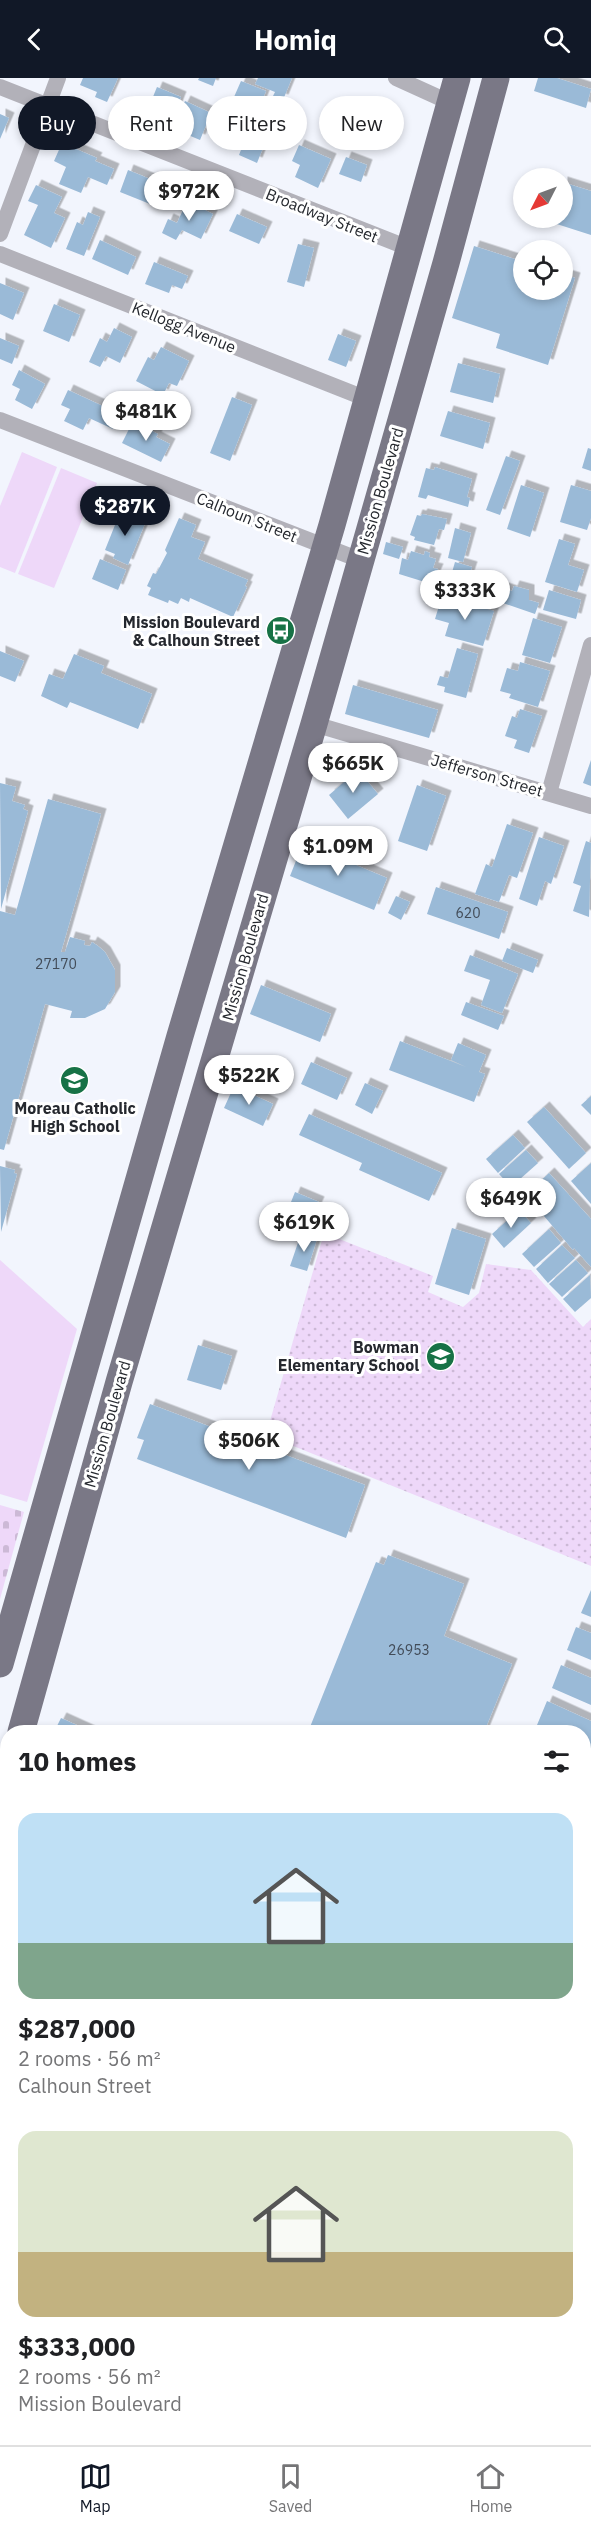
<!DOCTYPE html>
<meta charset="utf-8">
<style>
:root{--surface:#fff;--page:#f6f6f6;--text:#202124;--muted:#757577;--line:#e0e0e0;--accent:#111827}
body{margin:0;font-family:"IBM Plex Sans",sans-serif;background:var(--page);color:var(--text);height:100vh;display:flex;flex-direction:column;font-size:22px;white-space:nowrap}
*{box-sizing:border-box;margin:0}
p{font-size:20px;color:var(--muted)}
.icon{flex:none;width:33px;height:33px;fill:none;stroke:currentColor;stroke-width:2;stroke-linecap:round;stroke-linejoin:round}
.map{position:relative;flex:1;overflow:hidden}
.panel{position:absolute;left:0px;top:1647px;width:591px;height:720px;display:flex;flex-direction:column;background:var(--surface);border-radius:24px 24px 0 0;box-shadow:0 3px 9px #0003}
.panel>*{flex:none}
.hud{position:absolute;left:18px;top:18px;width:555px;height:54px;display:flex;gap:12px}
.needle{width:39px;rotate:228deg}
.tools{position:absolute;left:513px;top:90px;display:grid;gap:12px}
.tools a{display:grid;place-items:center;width:60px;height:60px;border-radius:50%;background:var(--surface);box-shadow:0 3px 9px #0003;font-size:30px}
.price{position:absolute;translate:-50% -51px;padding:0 14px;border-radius:21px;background:#fff;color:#222;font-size:20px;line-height:39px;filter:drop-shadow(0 2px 3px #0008)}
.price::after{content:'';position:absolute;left:50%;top:36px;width:18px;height:14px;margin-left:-9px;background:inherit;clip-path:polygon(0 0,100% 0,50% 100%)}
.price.selected{background:var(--accent);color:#fff}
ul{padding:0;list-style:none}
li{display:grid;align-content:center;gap:12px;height:318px;padding:0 18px}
li span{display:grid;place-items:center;height:186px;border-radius:18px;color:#555}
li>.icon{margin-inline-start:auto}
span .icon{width:108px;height:108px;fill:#fffc;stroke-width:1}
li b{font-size:26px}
h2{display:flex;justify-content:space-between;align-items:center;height:72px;padding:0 18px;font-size:26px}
.chip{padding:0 21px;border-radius:27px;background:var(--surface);box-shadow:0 3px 9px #0003;font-size:21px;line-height:54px}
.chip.selected{background:var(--accent);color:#fff}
header{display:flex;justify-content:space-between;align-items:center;height:78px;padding:0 18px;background:var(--accent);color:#fff;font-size:27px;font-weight:700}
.menu{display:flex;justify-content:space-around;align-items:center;height:84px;border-top:2px solid var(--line);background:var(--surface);font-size:16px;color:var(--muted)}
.menu a{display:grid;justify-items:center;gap:3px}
.menu .selected{color:var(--accent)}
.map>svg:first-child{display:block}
</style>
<header><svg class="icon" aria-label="back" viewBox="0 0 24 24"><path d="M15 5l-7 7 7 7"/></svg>Homiq<svg class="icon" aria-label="search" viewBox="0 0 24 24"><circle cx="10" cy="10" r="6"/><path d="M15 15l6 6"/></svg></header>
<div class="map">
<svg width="591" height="2367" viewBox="0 0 591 2367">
<defs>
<pattern id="grass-dots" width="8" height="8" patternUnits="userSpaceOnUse" patternTransform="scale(1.5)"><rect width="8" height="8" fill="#eed8f9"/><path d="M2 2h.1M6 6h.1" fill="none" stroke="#ccb9d6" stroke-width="1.8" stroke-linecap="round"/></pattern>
<pattern id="cemetery-stones" width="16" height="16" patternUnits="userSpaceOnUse" patternTransform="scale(1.5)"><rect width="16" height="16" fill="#eed8f9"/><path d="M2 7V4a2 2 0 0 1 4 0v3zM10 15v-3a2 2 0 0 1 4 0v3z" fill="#ccb9d6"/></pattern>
<filter id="shadow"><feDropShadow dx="5.5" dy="-5.5" stdDeviation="0" flood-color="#0004"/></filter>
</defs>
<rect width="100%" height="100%" fill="#f2f5fd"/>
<polygon fill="url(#grass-dots)" points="324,1155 433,1198 428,1214 463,1229 479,1215 486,1186 531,1192 583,1249 591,1241 591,1488 266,1357"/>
<polygon fill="url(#cemetery-stones)" points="0,1427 24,1434 0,1521"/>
<g fill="#eed8f9">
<polygon points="22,374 57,389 15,495 0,489 0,428"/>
<polygon points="61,390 97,405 54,510 18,496"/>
<polygon points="0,1182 77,1251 27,1424 0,1416"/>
</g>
<g fill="#9abad7" filter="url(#shadow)">
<polygon points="83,0 118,0 107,24 95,19 97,14 80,7"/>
<polygon points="199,0 216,0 213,8 198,2"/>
<polygon points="258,0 292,0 283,22 273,18 275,14 255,6"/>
<polygon points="538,0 557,0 591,11 586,30 534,13"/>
<polygon points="241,3 266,13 259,30 234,19"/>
<polygon points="157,9 181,19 170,46 146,36"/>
<polygon points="233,22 245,27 239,42 227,37"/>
<polygon points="185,23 211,35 200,62 181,54 186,42 178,38"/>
<polygon points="0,36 9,40 0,61"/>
<polygon points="245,36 272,47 257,85 239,77 244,64 235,60"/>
<polygon points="62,65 97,80 95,83 114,91 107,107 88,99 81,115 59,106 66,89 54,83"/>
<polygon points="299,67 331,81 318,110 295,99 300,87 292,83"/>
<polygon points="346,79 367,87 361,104 339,96"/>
<polygon points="128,92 150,101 147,110 165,117 160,130 120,114"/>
<polygon points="537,96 551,100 536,100"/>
<polygon points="562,104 591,113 591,157 538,140 562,140"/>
<polygon points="36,107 62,119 54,135 65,140 51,170 24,157 38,127 28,123"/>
<polygon points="524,111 524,135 516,133"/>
<polygon points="187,123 213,136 201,161 182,152 176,162 162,155 168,141 177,145"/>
<polygon points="88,134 100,139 84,178 66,171 77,144 83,147"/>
<polygon points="237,136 267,149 259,166 229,153"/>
<polygon points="100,162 136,179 128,197 92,181"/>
<polygon points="298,166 314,170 304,209 287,204"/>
<polygon points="474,168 524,184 524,212 562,212 562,196 575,200 548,287 496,270 500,256 452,240"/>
<polygon points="154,184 188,198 182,211 172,207 169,215 145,206"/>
<polygon points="0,205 24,215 13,242 0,236"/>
<polygon points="54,226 80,237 69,264 43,253"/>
<polygon points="114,250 132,259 120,285 106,278 100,289 89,284 100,260 107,264"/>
<polygon points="338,256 356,263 346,289 328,282"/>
<polygon points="0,260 19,268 12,286 0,281"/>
<polygon points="161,269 189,283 177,308 169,305 163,317 136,303 148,279 154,282"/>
<polygon points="458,285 500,296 493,325 450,314"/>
<polygon points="19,292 45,306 32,331 15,322 20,311 12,307"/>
<polygon points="68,312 120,336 113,351 89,340 83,352 64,343 70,331 61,327"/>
<polygon points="232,319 252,327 230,383 210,375"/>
<polygon points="448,333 490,345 483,371 440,358"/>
<polygon points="133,343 158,356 156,359 170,366 161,384 122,365"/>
<polygon points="588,370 591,371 591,393 582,390"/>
<polygon points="506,378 520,383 500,437 486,432"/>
<polygon points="435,389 472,401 467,419 470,420 468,429 428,417 426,421 418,419 426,390 434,392"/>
<polygon points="521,407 544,415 530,459 507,451"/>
<polygon points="571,407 591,413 591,440 587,452 560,444"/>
<polygon points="121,432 146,443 128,487 113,480 115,476 105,472"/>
<polygon points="422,436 447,441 444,452 439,451 434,467 414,462 415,459 410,457 417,437 421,438"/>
<polygon points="179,440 196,447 191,459 205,464 198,481 248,502 245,508 247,509 233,539 190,520 189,524 181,520 178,526 169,522 168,525 148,517 151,510 147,508 153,495 156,496 167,475 165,472"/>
<polygon points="455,450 471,455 463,484 448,480"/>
<polygon points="559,461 575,466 568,487 584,492 577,514 545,504"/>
<polygon points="386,464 403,469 399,481 383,476"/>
<polygon points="411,473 424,477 425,473 430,475 429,479 436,481 433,490 438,491 435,498 430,497 428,505 399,496 402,480 408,482"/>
<polygon points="100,481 126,492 118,512 92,501"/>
<polygon points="455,484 472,489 464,513 448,508"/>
<polygon points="514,508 529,512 529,522 539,525 535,536 500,524 503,510 512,513"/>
<polygon points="549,512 581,522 576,541 543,532"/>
<polygon points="442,518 494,533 483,568 445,558 449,545 435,541"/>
<polygon points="533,540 562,549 550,585 522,577"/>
<polygon points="457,570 478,576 466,620 444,614 445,609 437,607 440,598 448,600"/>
<polygon points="0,573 24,583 15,604 0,598"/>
<polygon points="74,576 104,588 101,595 152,616 138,651 70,624 67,630 41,618 49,596 63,601"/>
<polygon points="520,584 550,593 538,629 509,620 511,616 500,613 507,590 518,593"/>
<polygon points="353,607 438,632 429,660 345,636"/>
<polygon points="520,631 542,638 529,675 514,670 517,662 505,658 512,638 517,640"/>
<polygon points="591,682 591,708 583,705"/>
<polygon points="358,692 378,716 348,741 329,717"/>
<polygon points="0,705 16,709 12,723 25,727 23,731 28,733 1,831"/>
<polygon points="417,707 446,718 427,773 398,763"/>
<polygon points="48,721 101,736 61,874 65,874 70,859 85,863 84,867 90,868 92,864 98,868 105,874 115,892 115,914 105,931 85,940 70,940 72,933 45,926 4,1072 0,1071 0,833 15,837"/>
<polygon points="507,746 533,755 517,800 509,797 499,824 475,816 486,786 492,789"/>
<polygon points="539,759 564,768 551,806 545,803 537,828 519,821"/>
<polygon points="586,763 591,765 589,839 573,833 581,808 573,805"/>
<polygon points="303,765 387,800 374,832 290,798"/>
<polygon points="436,809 508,834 499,861 427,836"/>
<polygon points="396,818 410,824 401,842 388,835"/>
<polygon points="507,870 538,882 533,895 502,883"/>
<polygon points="470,877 518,896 502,935 481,927 490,902 464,893"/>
<polygon points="261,907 331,936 320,964 250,936"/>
<polygon points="466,924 504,938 498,952 461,937"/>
<polygon points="400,963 466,989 451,982 458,965 486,977 479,994 485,996 474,1024 389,992"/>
<polygon points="311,984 347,1000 337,1022 301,1006"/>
<polygon points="365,1005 383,1013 372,1036 355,1027"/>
<polygon points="234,1008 273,1026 263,1048 224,1030"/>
<polygon points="591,1018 591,1037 581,1027"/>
<polygon points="544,1029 586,1075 569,1091 527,1044"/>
<polygon points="309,1036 442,1095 429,1123 359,1092 362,1085 299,1057"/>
<polygon points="513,1057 525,1070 498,1095 486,1081"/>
<polygon points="526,1072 538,1085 511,1109 499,1096"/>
<polygon points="591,1085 591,1126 571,1103"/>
<polygon points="0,1088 15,1092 14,1095 17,1096 1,1154"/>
<polygon points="549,1095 591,1141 591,1189 574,1170 573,1172 526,1117"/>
<polygon points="295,1114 319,1124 310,1144 287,1134"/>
<polygon points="519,1132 531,1145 504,1170 492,1156"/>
<polygon points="452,1150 486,1161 469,1217 435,1206"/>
<polygon points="549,1151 561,1165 534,1189 522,1176"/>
<polygon points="301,1156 317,1161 307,1193 290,1188"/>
<polygon points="562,1167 575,1180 548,1205 536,1191"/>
<polygon points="576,1182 588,1195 562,1219 549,1206"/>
<polygon points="590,1197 591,1220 575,1234 563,1221"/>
<polygon points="198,1267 232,1278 221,1312 187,1302"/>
<polygon points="150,1326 365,1407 346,1460 137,1381 144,1362 137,1360"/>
<polygon points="388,1477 464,1506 444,1558 512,1586 484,1654 308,1654 376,1484 384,1487"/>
<polygon points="591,1512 591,1539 581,1535"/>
<polygon points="576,1549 591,1555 591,1582 567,1572"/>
<polygon points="561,1587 591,1600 591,1627 552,1610"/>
<polygon points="547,1623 591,1643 591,1670 584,1667 584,1654 555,1654 537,1647"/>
<polygon points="61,1640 92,1654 54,1654"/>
<polygon points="584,1684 591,1687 591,1714 584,1711"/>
<polygon points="584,1726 591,1729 591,1756 584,1754"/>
<polygon points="584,1771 590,1774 584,1790"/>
<polygon points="584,1929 589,1931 584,1944"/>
<polygon points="0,2124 8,2127 8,2169 0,2190"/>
<polygon points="8,2360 19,2363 20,2360 41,2367 6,2367"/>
<polygon points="115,2360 133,2360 142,2362 140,2367 113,2367"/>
<polygon points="184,2360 223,2360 221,2367 182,2367"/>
<polygon points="231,2360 255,2366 255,2367 229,2367"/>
<polygon points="295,2360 330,2360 327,2367 293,2367"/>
<polygon points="403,2360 430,2360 427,2367 401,2367"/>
<polygon points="260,2361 269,2364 268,2367 256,2367"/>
</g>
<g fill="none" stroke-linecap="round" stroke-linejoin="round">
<g stroke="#b2b1b9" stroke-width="16">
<polyline points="396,0 451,25"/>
<polyline points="0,9 411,171"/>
<polyline points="0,156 58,0"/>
<polyline points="0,176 367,321"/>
<polyline points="0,342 360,482"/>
<polyline points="314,646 591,728"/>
<polyline points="549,715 591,567"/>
<polyline points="0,1910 8,1913"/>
<polyline points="0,2100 8,2098"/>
<polyline points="79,2367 81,2360"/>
<polyline points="370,2367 372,2360"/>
</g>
<g stroke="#7a7886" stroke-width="27">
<polyline points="0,1586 180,958 332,447 457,0"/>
<polyline points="21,1654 119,1304 314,646 446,185 496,0"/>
<polyline points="0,1732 8,1705"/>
</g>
<defs>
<g id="rail">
<polyline points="584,1996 591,1970"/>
<polyline points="584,2035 591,2009"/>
<polyline points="477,2367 479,2360"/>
<polyline points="488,2367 490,2360"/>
</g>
</defs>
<use href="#rail" stroke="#868990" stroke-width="7"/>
<use href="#rail" stroke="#fff" stroke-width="4.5" stroke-dasharray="14" stroke-linecap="butt"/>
</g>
<defs>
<symbol id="bus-disc" viewBox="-11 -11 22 22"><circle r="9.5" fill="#177246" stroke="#fff"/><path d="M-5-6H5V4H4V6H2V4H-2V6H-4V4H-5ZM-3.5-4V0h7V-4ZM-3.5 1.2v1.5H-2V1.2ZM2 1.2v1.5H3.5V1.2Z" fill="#fff"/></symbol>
<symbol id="school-disc" viewBox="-11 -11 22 22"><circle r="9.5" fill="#177246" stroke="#fff"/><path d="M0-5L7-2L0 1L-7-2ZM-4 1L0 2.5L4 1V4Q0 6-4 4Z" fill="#fff"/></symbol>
</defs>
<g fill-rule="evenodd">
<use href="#bus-disc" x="264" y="536" width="33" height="33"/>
<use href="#school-disc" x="58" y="986" width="33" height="33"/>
<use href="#school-disc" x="424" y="1262" width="33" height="33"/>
</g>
<g text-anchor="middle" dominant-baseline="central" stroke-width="6" stroke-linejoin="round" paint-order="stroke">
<g font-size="14" fill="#424c58">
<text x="468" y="835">620</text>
<text x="56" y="886">27170</text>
<text x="409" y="1572">26953</text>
</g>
<g font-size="16" fill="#25282e" stroke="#fff">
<text transform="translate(322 137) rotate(22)">Broadway Street</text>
<text transform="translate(184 249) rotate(22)">Kellogg Avenue</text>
<text transform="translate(380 413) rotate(-74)">Mission Boulevard</text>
<text transform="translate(247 439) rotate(22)">Calhoun Street</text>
<text transform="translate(487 697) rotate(16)">Jefferson Street</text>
<text transform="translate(245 879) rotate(-74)">Mission Boulevard</text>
<text transform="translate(107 1346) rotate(-74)">Mission Boulevard</text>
</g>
<g font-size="16" font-weight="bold" fill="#25282e" stroke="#fff" text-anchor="end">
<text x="260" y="544">Mission Boulevard<tspan x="260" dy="18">&amp; Calhoun Street</tspan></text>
<text x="75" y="1030" text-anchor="middle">Moreau Catholic<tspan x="75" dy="18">High School</tspan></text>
<text x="419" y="1269">Bowman<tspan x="419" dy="18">Elementary School</tspan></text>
</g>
</g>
</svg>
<div class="tools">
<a><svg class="needle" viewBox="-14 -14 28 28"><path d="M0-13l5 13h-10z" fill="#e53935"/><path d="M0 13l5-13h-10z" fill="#757577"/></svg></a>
<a><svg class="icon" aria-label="locate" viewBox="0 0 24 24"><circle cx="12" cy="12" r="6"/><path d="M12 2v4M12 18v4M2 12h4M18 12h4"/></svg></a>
</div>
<b class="price" style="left:189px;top:144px">$972K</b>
<b class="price" style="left:146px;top:364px">$481K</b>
<b class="price selected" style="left:125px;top:459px">$287K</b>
<b class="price" style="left:465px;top:543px">$333K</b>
<b class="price" style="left:353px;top:716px">$665K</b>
<b class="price" style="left:338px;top:799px">$1.09M</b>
<b class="price" style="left:249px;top:1028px">$522K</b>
<b class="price" style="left:511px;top:1151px">$649K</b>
<b class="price" style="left:304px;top:1175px">$619K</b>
<b class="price" style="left:249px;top:1393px">$506K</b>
<div class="hud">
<a class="chip selected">Buy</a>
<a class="chip">Rent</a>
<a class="chip">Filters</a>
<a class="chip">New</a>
</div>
<section class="panel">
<h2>10 homes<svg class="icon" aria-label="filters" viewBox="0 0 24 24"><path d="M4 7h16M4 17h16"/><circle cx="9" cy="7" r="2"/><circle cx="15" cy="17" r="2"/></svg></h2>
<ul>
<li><span style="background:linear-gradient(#bfe0f5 70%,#7fa58c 0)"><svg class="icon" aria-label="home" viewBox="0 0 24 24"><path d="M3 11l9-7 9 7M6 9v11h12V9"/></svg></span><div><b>$287,000</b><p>2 rooms · 56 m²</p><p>Calhoun Street</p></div></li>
<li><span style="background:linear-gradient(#dfe7d0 65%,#c2b280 0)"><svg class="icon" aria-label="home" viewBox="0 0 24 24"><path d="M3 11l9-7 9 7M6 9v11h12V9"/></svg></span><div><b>$333,000</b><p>2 rooms · 56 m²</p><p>Mission Boulevard</p></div></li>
</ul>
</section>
</div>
<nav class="menu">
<a class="selected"><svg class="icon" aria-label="map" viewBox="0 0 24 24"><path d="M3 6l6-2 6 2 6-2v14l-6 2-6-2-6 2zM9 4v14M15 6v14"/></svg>Map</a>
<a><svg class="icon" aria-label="saved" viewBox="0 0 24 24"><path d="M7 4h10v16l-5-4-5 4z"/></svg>Saved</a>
<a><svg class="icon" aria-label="home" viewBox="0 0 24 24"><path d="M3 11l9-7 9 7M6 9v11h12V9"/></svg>Home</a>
</nav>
